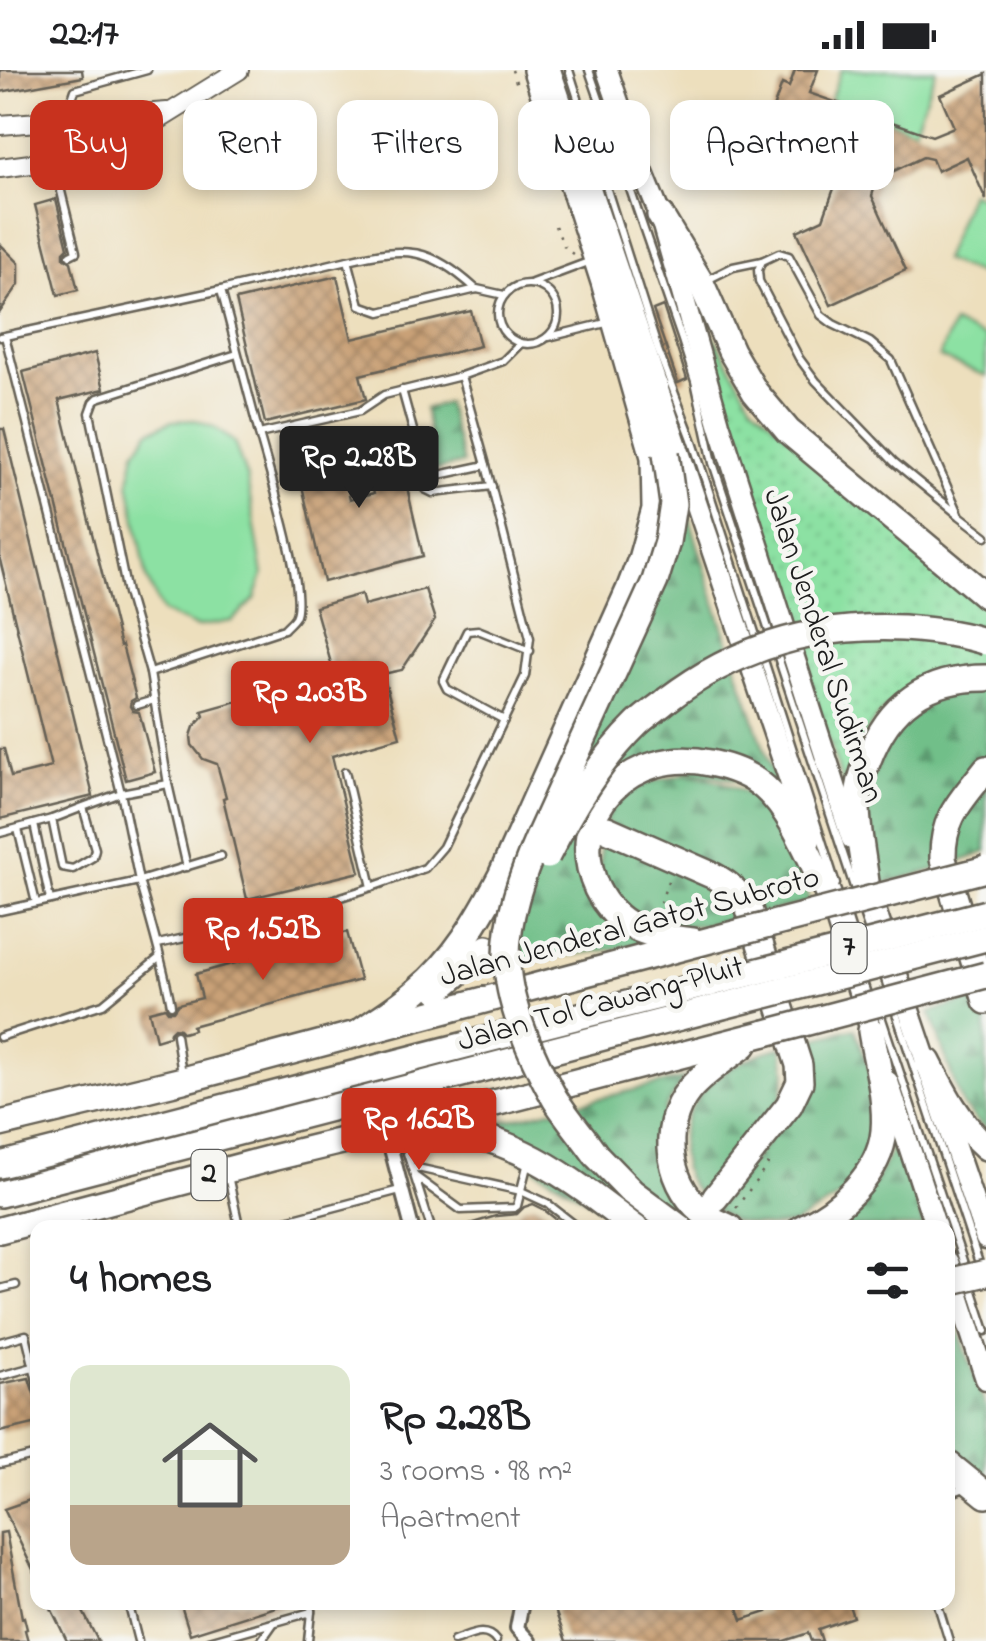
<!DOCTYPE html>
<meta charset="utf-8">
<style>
:root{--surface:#fff;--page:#f6f6f6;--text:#202124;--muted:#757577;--accent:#c8321e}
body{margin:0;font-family:"Indie Flower",sans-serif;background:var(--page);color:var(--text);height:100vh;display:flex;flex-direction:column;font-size:38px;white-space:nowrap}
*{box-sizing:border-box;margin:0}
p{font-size:32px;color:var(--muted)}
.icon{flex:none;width:55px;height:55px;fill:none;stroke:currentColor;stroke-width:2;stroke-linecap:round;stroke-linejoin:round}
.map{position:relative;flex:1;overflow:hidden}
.panel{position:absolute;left:30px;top:1150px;width:925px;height:390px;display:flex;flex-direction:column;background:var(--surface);border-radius:20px;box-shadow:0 5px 15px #0003}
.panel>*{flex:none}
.hud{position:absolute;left:30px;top:30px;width:928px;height:90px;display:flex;gap:20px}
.price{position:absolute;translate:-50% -85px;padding:0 22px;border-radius:10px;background:var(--accent);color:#fff;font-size:32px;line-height:65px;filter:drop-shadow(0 2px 5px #0008)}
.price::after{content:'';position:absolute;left:50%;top:60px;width:30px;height:22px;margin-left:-15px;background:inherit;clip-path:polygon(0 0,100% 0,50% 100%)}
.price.on{background:#222;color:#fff}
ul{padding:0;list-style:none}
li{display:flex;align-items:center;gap:30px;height:250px;padding:0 40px}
li span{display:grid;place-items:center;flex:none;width:280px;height:200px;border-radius:20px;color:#555}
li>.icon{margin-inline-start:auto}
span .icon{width:120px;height:120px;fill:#fffc;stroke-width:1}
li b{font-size:42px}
h2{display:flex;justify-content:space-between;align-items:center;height:120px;padding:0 40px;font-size:42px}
.tag{padding:0 35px;border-radius:20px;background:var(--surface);box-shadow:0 5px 15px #0003;font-size:35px;line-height:90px}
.tag.on{background:var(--accent);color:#fff}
.status{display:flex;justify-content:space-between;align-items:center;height:70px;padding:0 50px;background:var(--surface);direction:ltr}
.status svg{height:28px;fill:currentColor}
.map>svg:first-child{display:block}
</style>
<div class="status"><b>22:17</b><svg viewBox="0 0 49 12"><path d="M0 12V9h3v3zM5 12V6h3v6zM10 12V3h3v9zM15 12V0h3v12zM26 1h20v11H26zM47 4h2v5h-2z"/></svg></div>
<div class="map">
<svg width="986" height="1571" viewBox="0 0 986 1571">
<defs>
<pattern id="grass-dots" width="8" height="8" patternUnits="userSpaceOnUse" patternTransform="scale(2.5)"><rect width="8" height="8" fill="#8ce1a3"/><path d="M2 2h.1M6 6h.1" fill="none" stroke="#78c08c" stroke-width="1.8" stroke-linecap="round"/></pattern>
<pattern id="forest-firs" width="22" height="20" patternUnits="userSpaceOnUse" patternTransform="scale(2.5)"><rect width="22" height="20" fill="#71bf89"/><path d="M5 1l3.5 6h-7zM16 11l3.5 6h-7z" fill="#5c9a6f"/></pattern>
<pattern id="building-cross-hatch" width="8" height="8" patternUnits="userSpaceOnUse" patternTransform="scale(2.5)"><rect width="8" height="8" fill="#c9a177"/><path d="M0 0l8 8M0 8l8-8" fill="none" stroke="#a28261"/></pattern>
</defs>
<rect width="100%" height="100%" fill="#f6f6f2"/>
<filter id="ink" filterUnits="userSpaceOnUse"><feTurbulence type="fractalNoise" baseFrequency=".01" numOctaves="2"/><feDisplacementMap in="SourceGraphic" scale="20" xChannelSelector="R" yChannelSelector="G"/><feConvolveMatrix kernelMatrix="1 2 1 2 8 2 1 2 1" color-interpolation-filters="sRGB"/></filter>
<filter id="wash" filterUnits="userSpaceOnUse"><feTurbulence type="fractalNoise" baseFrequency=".0048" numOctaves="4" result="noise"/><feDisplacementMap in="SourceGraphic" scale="40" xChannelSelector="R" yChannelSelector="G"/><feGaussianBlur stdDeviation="2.25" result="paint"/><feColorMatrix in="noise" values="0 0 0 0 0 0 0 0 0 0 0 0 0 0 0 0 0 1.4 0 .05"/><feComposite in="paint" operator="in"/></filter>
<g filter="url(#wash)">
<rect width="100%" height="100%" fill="#eddfbd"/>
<polygon fill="url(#grass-dots)" stroke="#547e60" stroke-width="2.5" points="705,251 752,334 986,533 986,601 885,638 871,655 858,676 850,699 846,725 735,373"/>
<g fill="url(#forest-firs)" stroke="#466e52" stroke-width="2.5">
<polygon points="446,333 463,393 436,400 425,339"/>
<polygon points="657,340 719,545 776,714 772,716 636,692 578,783 578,800 591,832 642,872 642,875 507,894 510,856 655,511"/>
<polygon points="986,619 986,688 938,799 882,814 876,796 864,737 870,713 892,663 933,630 954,623"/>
<path d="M 686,704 C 774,717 782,756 810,832 L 756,845 L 605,752 C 620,718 652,710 686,704 Z"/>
<path d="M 986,716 L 986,782 L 954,794 C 948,762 968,740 986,716 Z"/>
<polygon points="600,763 720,817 742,848 702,855 669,857 630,846 600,808"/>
<polygon points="979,928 986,942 986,1061 962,1035 930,942"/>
<polygon points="855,958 874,1013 876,1043 861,1101 845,1123 794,1154 769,1157 733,1151 715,1140 796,1034 798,973"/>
<path d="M 782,977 L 786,1002 L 781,1028 L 703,1129 C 698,1123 691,1117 688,1110 C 681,1096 680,1080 682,1065 C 689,1017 738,988 782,977 Z"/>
<polygon points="684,1008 665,1038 658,1082 663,1107 675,1127 702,1157 635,1157 468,1060"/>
<path d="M 897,1065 L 924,1157 L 828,1158 C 872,1128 877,1112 897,1065 Z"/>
<polygon points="948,1229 986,1340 986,1416 948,1384"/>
</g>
<g fill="#8ce1a3" stroke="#547e60" stroke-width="2.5">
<polygon points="841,0 936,0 914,59 830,31"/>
<polygon points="970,122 986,129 986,207 943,190"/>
<polygon points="953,254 986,268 986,306 939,287"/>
<polygon points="195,350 214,357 234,372 247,409 263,505 255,529 232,551 196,557 162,542 147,509 129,412 135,382 149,361 172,351"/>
</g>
<g id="blocks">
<g fill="url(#building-cross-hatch)">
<polygon points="0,0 82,0 83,7 0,22"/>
<polygon points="795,0 818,0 809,23 932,66 954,57 940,25 986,4 986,130 967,87 937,101 932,89 923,87 877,109 872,126 906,200 831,235 797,161 823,149 841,99 818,91 825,71 768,52 782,14 789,17"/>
<polygon points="56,129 68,178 64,182 64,187 71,192 78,220 58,225 35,135"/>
<polygon points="0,174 19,193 19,214 0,242"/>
<polygon points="337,206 352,269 471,241 480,276 360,305 366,329 265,353 236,230"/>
<polygon points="663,236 687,309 678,313 653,240"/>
<polygon points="95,283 104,319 59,330 120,576 122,575 136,628 131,631 130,636 133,641 139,642 155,702 126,710 23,302"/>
<polygon points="0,359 4,359 93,726 0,749 0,679 4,679 11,707 51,697 0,490"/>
<polygon points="394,362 423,486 324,512 295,385 338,375 350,429 374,423 362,370"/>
<polygon points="425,519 435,550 402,600 383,604 400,667 332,686 360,802 247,829 223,728 226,727 217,694 203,689 192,675 191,666 194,657 204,646 202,641 334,604 315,537 361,524 364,535"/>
<polygon points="347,862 360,910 192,956 193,960 183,963 179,959 174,958 170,962 169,966 156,970 149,941 165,937 168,941 173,941 178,934 202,928 196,904"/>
<polygon points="533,1134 543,1139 567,1158 467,1158 466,1155 496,1146 517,1144 524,1137"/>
<polygon points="29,1308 38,1336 38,1353 0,1362 0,1314"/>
<polygon points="38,1427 38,1510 4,1439"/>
<polygon points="6,1462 22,1548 24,1547 27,1559 25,1560 28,1571 0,1571 0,1463"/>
<polygon points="48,1532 78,1532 98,1571 67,1571"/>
<polygon points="180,1532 282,1532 282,1535 190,1564"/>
<polygon points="590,1532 736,1532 742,1550 767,1542 763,1532 848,1532 853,1547 818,1559 822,1571 811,1571 808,1563 784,1571 566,1571 555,1540 572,1534 574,1538"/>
</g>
</g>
</g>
<g filter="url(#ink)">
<use href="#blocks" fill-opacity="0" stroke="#656054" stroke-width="2.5"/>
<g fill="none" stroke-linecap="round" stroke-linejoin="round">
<defs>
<g id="lane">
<polyline points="569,0 658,280 692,369 758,572"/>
<polyline points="589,0 682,270 695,311 713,393 772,570"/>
<polyline points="66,47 75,20 147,0"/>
<polyline points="54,93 76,182 70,185"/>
<path d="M 348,190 C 407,176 429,177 476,219"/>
<polyline points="707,210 733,197 762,191"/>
<polyline points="532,213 591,191"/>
<circle cx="528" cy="244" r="30"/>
<polyline points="504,225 477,219 380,242 360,235 348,190 221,220 259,364 360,341 384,325 461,306 503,291 520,274"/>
<polyline points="5,266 121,723 83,737 95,779 93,787 73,799 62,797 52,749 83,737"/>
<polyline points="0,267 221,220"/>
<polyline points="549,267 610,252"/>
<polyline points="402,320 425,404 430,407 486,395 461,306"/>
<polyline points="425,404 425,419 433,423 492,416"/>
<polyline points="960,446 894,392 816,311 799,288 759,211 758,200 762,191 779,183 789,186 821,245 833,254 870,272 891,290 960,446 986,466"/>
<polyline points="776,581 857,826"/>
<polyline points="762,584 836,814"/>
<path d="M 150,603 L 284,559 C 287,555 292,552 295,547 C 308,523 267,395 259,364"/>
<polyline points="137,635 154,630"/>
<polyline points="504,650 447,619 443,611 467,561 478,560 530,581"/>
<polyline points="345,702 372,817"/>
<polyline points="34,754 50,830"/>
<polyline points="18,759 36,833"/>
<polyline points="0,763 52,749"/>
<polyline points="187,797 168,714 150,603 127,523 90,343 94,332 98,328 237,284"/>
<polyline points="861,838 870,864"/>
<polyline points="845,840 855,871"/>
<polyline points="0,841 139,811 121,723 168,714"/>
<polyline points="158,874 274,848 363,820 425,798 443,777 525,606 530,568 486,395"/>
<polyline points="882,899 890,925"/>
<path d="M 171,935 C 163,893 151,852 139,811 L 221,786"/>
<polyline points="894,937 980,1196"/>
<polyline points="879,940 967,1203"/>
<polyline points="176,965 182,1004"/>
<polyline points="0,967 103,934 159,888"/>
<polyline points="401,1064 431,1158"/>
<polyline points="413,1097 521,1121 547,1133 579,1158"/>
<polyline points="228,1106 238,1151 237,1158"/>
<polyline points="416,1107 461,1140 514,1138 517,1136 528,1092"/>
<polyline points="34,1157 38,1172"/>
<polyline points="256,1158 400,1120"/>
<polyline points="971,1215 986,1261"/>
<polyline points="0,1219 16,1215"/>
<polyline points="0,1272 26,1265 38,1315"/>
<polyline points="0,1306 33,1297"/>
<polyline points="0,1394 38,1385"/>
<polyline points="948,1424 965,1418"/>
<polyline points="128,1532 138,1571"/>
<polyline points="937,1532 949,1571"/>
<polyline points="209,1571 311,1542 312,1532"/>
<polyline points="261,1571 273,1554"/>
<polyline points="308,1571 311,1542"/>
<path d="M 454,1571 C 470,1566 485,1556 496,1571"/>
</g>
<g id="street">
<polyline points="386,1060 412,1158"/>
<polyline points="522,1532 517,1558 529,1571"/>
</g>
<g id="secondary">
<polyline points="0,55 167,42"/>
<polyline points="0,98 53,91 126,70 239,0"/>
</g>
<g id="primary">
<polyline points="550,0 810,770"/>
<polyline points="607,0 639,93 660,145 719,353 852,769"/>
<polyline points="867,816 986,1169"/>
<polyline points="829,826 868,951"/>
<polyline points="888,1012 936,1158"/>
<polyline points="948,1192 986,1309"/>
</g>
<g id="highway">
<polyline points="660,145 701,213 731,281 755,322 788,361 986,526"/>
<polyline points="655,317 658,354 662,369"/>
<path d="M 986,699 C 961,731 942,747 943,789 L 986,931"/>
<path d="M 607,759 L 714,806 C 729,814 737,822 748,836 L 799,995 L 800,1012 L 789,1035 L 715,1128"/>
<path d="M 866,812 C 863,787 857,760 857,735 C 858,719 862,704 868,690 C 889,634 926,608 986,608"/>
<path d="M 693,871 C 674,869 652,866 634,857 C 617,849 605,835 597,819 C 562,741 633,676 710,693 C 730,697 750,704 765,718 C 793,743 811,791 828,824"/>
<polyline points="438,920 487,878"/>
<path d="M 359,963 C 378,949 399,937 417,921 C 454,891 479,848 501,806 L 629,520 L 641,489 L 655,439 L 654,387 L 604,212 L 536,0"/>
<path d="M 928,992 C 944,1023 959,1053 986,1077"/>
<polyline points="0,1054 183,1010 714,869"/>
<path d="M 423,1058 C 509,1060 570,1108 635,1158"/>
<polyline points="596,1085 632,1122 680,1158"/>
<path d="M 0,1095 C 237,1035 474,971 712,913"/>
<polyline points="0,1124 719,937"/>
<path d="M 730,1158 C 723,1154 715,1152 709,1147 C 668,1120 658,1058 689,1020 C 704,1002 726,989 744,975"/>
<path d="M 802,1158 C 839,1141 880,1104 884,1061 C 887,1029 876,992 871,961"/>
<polyline points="0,1160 272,1088 433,1049 766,963"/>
<polyline points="948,1394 986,1425"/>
</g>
</defs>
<use href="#lane" stroke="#656054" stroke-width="11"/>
<use href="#street" stroke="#656054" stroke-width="18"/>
<use href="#secondary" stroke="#656054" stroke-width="22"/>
<use href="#primary" stroke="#656054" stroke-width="25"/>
<use href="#highway" stroke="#656054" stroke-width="30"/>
<g stroke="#656054" stroke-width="2.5" stroke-dasharray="2.5 8" stroke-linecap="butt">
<polyline points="512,0 518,18"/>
<polyline points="677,101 680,100"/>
<polyline points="555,156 565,178 573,184"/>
<polyline points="657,843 669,808"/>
<polyline points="736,1138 770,1092"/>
</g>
<use href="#lane" stroke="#fff" stroke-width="6"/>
<use href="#street" stroke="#fff" stroke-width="12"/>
<use href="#secondary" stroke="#fff" stroke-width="18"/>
<use href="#primary" stroke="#fff" stroke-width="20"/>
<use href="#highway" stroke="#fff" stroke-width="25"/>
<defs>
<g id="highway-bridge">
<path d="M 547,786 C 571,739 599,691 637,654 C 646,645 658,638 667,630 C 736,577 816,554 903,558 C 930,560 961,563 986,572"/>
<polyline points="714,869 986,799"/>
<polyline points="712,913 986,843"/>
<polyline points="719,937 986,868"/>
<polyline points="766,963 986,905"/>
<path d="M 596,1085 C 583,1066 567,1048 555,1029 C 534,991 508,935 507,892 C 506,848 522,805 539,766 L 655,511 L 667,472 L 673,434 L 666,383"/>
<polyline points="948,1212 986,1203"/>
</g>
</defs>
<use href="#highway-bridge" stroke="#656054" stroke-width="30" stroke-linecap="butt"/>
<use href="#highway-bridge" stroke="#fff" stroke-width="25"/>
</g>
</g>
<g text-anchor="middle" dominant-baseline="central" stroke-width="9" stroke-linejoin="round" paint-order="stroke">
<g fill="#f6f6f2" stroke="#5d5d5c" stroke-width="2.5">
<rect x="831.5" y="853" width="35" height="50" rx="8"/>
<rect x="191.5" y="1080" width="35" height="50" rx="8"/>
</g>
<g font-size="30" font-weight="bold" fill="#1c1c1c">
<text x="849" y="878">7</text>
<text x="209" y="1105">2</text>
</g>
<g font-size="32" fill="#1c1c1c" stroke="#f6f6f2">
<text transform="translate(822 576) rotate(72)">Jalan Jenderal Sudirman</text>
<text transform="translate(630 858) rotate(-15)">Jalan Jenderal Gatot Subroto</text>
<text transform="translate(601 935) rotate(-15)">Jalan Tol Cawang–Pluit</text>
</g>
</g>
</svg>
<b class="price on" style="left:359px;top:441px">Rp 2.28B</b>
<b class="price" style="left:310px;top:676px">Rp 2.03B</b>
<b class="price" style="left:263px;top:913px">Rp 1.52B</b>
<b class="price" style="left:419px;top:1103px">Rp 1.62B</b>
<div class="hud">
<a class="tag on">Buy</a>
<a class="tag">Rent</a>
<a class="tag">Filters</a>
<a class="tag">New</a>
<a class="tag">Apartment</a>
</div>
<section class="panel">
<h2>4 homes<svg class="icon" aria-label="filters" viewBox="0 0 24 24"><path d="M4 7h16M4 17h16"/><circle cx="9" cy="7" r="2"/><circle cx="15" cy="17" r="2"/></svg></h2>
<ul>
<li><span style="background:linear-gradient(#dfe7d0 70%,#b9a48a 0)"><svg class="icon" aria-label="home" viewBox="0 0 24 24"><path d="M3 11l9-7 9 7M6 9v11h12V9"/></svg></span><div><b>Rp 2.28B</b><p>3 rooms · 98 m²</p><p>Apartment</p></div></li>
</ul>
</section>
</div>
